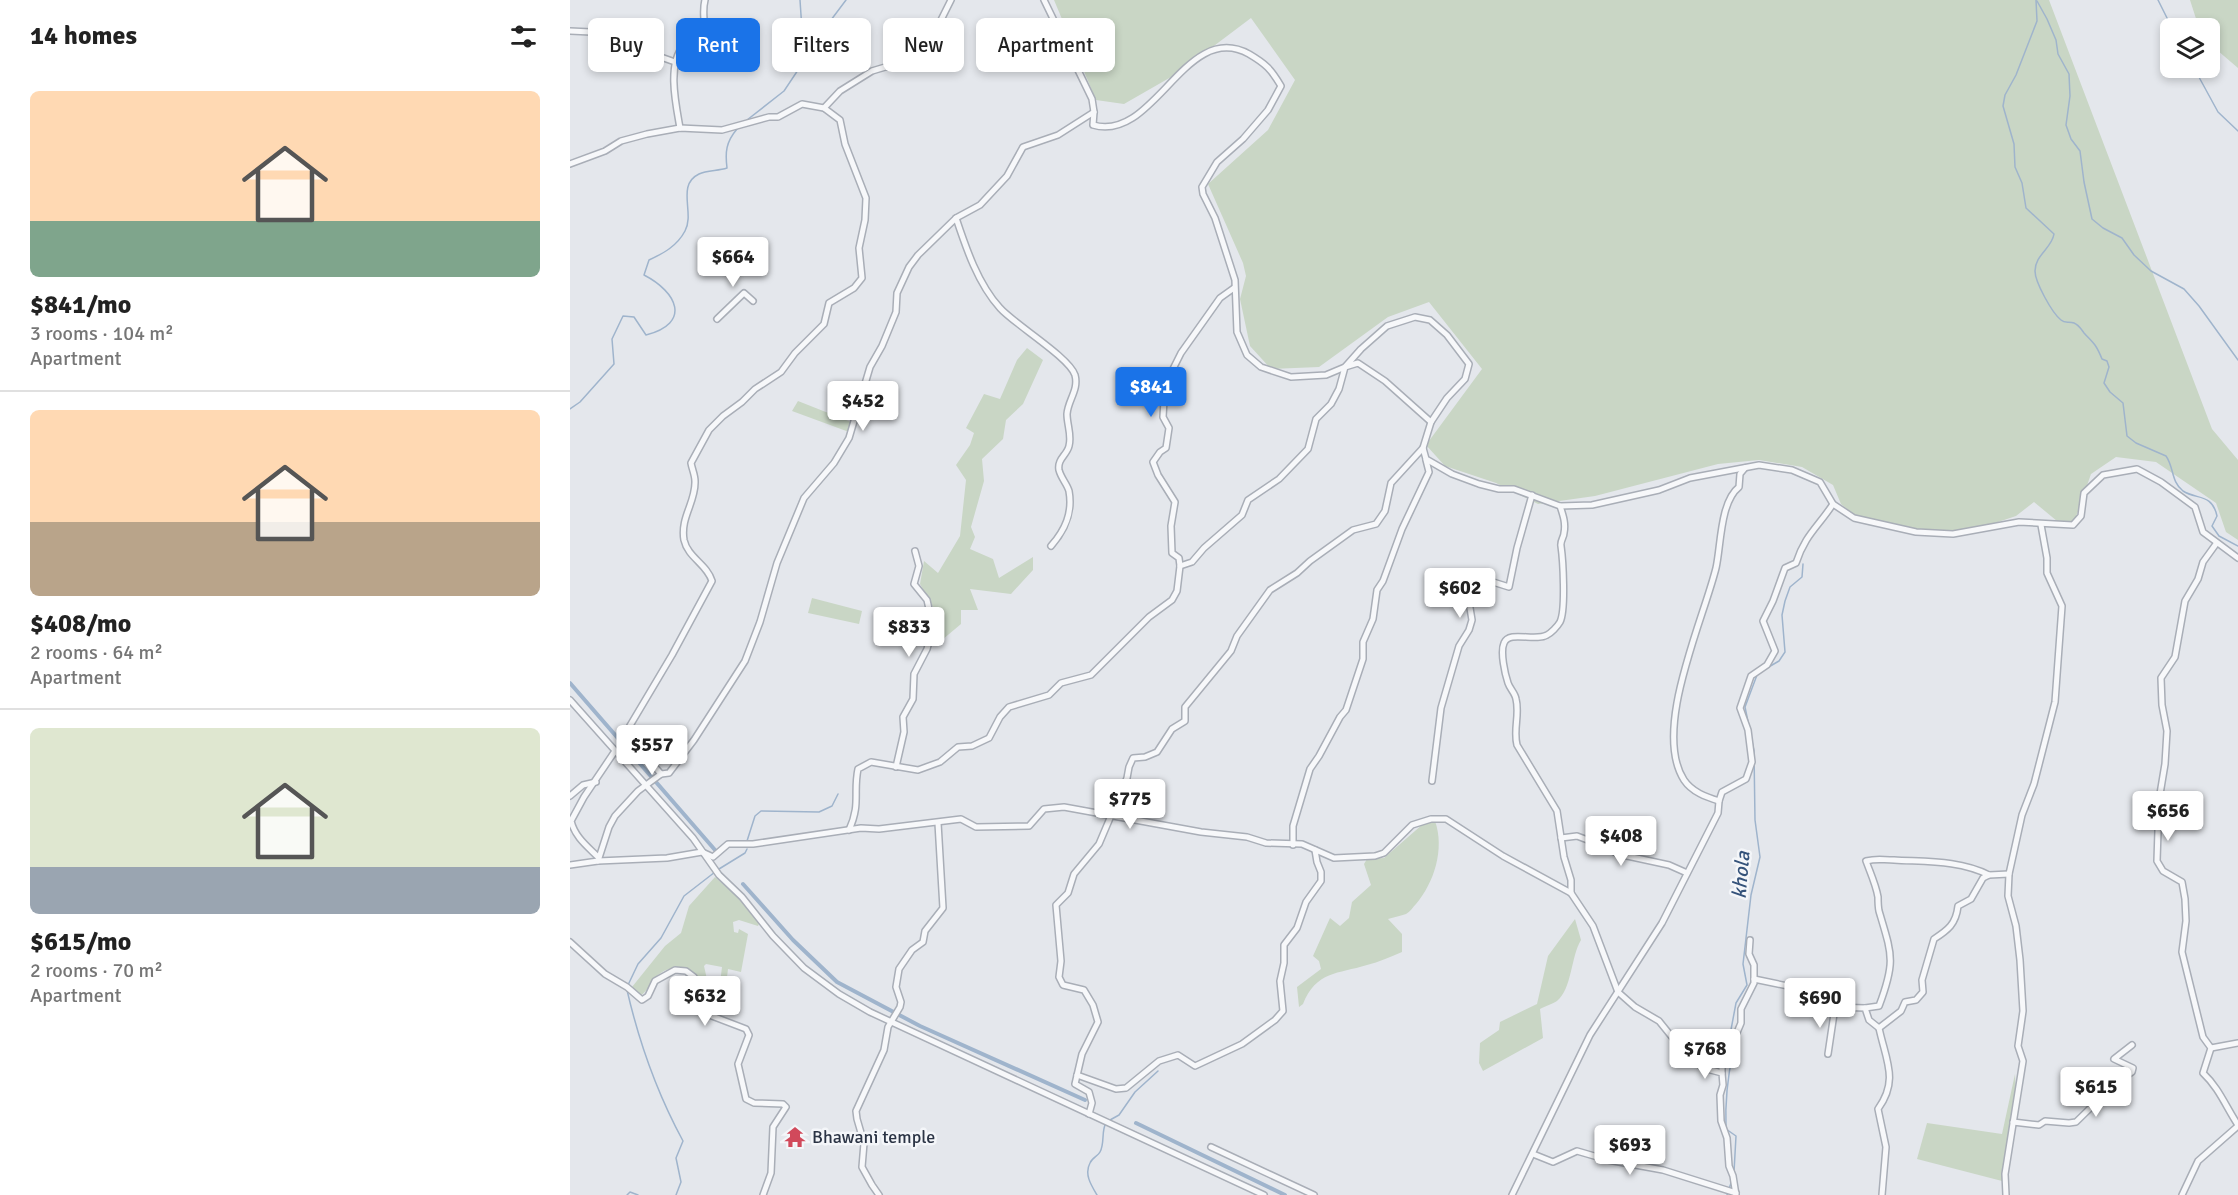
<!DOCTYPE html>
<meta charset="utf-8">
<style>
:root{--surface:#fff;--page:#f6f6f6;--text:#222;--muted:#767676;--line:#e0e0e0;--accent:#1a73e8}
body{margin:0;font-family:Signika,sans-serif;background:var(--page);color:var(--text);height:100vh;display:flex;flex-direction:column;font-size:22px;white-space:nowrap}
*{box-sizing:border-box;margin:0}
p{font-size:20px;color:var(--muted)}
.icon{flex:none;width:33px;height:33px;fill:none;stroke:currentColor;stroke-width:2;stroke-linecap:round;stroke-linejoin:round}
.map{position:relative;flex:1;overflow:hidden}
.side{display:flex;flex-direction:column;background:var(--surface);width:570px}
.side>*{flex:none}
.top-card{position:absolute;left:18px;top:18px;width:570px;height:54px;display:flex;gap:12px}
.controls{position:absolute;left:1590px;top:18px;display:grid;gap:12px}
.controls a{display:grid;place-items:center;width:60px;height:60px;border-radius:9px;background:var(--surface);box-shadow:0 3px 9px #0003;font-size:30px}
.price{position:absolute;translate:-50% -51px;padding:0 14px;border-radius:6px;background:#fff;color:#222;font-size:20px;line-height:39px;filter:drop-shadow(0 2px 3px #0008)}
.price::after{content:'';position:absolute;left:50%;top:36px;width:18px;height:14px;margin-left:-9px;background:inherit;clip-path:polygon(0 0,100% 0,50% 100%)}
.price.active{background:var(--accent);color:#fff}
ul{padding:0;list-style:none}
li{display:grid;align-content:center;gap:12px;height:318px;padding:0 30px}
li+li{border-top:2px solid var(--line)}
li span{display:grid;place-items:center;height:186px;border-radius:9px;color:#555}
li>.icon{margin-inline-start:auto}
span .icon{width:108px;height:108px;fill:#fffc;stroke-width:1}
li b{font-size:26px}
h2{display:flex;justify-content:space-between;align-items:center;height:72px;padding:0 30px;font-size:26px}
.chip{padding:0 21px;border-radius:9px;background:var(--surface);box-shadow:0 3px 9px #0003;font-size:21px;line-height:54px}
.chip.active{background:var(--accent);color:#fff}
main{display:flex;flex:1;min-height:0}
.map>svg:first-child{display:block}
</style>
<main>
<section class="side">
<h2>14 homes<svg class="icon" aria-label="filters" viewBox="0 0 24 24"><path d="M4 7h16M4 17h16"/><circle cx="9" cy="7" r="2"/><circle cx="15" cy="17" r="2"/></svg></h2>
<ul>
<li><span style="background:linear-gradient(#ffd9b3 70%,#7fa58c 0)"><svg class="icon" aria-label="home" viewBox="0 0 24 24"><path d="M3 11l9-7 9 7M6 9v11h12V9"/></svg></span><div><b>$841/mo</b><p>3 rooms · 104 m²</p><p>Apartment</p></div></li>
<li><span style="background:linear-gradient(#ffd9b3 60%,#b9a48a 0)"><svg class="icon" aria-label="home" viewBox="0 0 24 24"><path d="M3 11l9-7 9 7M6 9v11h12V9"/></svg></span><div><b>$408/mo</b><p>2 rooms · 64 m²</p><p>Apartment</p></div></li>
<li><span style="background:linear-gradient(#dfe7d0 75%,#9aa5b1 0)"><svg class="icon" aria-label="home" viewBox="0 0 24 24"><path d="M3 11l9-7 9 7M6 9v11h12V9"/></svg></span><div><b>$615/mo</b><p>2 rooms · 70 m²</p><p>Apartment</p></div></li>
</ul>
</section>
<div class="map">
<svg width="1668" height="1195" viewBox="0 0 1668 1195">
<rect width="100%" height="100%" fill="#e4e7ec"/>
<g fill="#c9d6c5">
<polygon points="484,0 1479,0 1642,429 1668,460 1668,540 1656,532 1646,503 1586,462 1546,457 1521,474 1505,520 1493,526 1464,502 1446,516 1389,535 1297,525 1271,504 1263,485 1232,467 1189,460 1148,464 1025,496 968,504 926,483 875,466 856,445 912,369 859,302 818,317 749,367 701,369 680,346 670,299 676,276 673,263 638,184 698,130 725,80 681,18 608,73 554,104 526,100"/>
<polygon points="1620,0 1668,0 1668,68 1640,44 1640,28 1629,28"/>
<polygon points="457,348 473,360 453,404 436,420 433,439 412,459 414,481 401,527 405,537 400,549 423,559 429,578 463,557 463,570 441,594 400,589 408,610 391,610 391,624 366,645 361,645 364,624 363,607 350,584 354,561 368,573 390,536 396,480 386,465 400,445 404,433 396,428 414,394 430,399 447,360"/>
<polygon points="228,401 281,422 279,432 222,411"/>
<polygon points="242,598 292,611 289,624 238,613"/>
<path d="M 865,821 C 875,849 864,883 846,904 C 843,907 840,912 836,914 C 831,916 824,917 818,919 L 832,934 L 832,952 C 820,957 809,962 797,965 C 768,974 746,971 733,1004 L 729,1007 L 727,987 L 751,969 L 749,961 L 743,956 L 760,918 L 770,926 L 779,918 L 782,902 L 801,885 L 794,864 L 797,859 L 814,858 L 853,824 Z"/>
<path d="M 145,877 L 174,903 L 190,922 L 188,926 L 169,920 L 163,922 L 164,932 L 168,933 L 169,929 L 178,934 L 171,972 L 158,969 L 154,1001 L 148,1000 L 152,967 L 136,964 L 134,966 L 141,997 L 133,996 L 125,1009 L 122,1007 L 125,977 C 111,966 99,965 86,977 C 80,983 78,991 70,996 L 62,987 L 95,946 L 111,933 L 119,906 Z"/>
<path d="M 1005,919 L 1011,940 C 1001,956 1002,989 987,1001 C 983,1004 975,1006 970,1009 L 973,1038 L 913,1071 L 909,1063 L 910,1043 L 929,1030 L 930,1022 L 967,1004 L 978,956 Z"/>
<polygon points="1445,1074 1446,1094 1432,1181 1347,1159 1357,1123 1432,1134"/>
</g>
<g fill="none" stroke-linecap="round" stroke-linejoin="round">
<g stroke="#9fb4cc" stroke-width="1.5">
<path d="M 1466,0 L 1467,21 L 1446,75 L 1435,95 L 1433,106 L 1444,144 L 1445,167 L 1452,183 L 1456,208 L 1484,234 C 1482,248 1465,255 1465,271 C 1465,282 1482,313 1491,320 C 1495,324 1499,321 1504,323 C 1509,325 1511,329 1514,333 C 1524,344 1526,344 1532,359 L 1537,361 L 1539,367 L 1534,383 L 1540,392 L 1553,403 L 1557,436 L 1566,443 L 1596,456 C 1604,467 1601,482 1613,491 C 1627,500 1642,493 1647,516 L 1642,526 L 1649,536 L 1668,546"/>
<polyline points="1588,0 1602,28"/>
<polyline points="1467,1 1477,19 1486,40 1488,54 1499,74 1500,96 1496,125 1501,139 1510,151 1514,182 1522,219 1533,228 1552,238 1564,255 1581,271 1614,289 1629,306 1668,360"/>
<polyline points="228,68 232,30 230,0"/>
<polyline points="1624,68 1648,112 1668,131"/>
<polyline points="177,120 214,91 228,70 248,49 261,20 276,0"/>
<path d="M 0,409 L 10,402 L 44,364 L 42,339 L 53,316 L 64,317 L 76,335 C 122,323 107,292 74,275 L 79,260 C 94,253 107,246 115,231 C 125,213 106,185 129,174 C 137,170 148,171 157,168 C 155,152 156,142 167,129"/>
<polyline points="1190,672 1209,661 1215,652 1212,615 1215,601 1220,587 1232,577 1233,564"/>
<polyline points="177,841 185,816 191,811 249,812 262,806 268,794"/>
<polyline points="149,869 175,853 177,849"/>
<polyline points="58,985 68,964 91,938 114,896 145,872"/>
<path d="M 57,990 C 69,1042 87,1093 113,1141 L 106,1158 L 111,1182 L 106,1195"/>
<polyline points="1157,1051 1166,1003 1177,985 1173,964 1181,895 1190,857 1185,820 1184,751 1175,707 1187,675"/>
<path d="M 1161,1052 L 1163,1053 C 1157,1079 1155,1102 1156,1129 L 1166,1136 L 1164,1172"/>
<polyline points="540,1120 549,1115 565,1092 588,1071"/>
<polyline points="57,1195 60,1192 68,1195"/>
<path d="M 527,1195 C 521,1185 514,1174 520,1163 C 522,1158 528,1156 530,1152 C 535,1143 531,1131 536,1123"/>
<polyline points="1157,1195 1162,1180"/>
</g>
<g stroke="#9fb4cc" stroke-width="4">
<polyline points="0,683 145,850"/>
<polyline points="173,884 223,940 267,982 350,1026 515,1100"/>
<polyline points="566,1123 715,1195"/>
</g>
<defs>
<g id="minor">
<path d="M 474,0 L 522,99 L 524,112 L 523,125 C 585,143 615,19 679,54 C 696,64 701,69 711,86 L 698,110 L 673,139 L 647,162 L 632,187 L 633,194 L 645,218 L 665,280 L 667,332 L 677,355 L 691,367 L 721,377 L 756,375 L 775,367 L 791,349 L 817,326 L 845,317 L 860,320 L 877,335 L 899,364 L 895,379 L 877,398 L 861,422 L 853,448 L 856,459 L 882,474 L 909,484 L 929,489 L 944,489 L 990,506 L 1022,505 L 1089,490 L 1120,478 L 1189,465 L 1222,470 L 1250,482 L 1263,504 L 1284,518 L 1346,532 L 1383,534 L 1449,522 L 1503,525 L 1511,516 L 1514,493 L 1533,475 L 1567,469 L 1591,482 L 1625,507 L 1633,532 L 1668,558"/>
<polyline points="0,31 42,33 54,44 105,62"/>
<polyline points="254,108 270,91 302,71 332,62 361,40 381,0"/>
<path d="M 110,128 C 106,105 97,65 113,46 C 118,40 132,36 134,28 C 135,21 132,11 135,0"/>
<path d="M 0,164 L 35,151 L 51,141 L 77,134 L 110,128 L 152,130 L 199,117 L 208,117 L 232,104 L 254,108 L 270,120 L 275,144 L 296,198 L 295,220 L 289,248 L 292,278 L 284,288 L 259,303 L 254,324 L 225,353 L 211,372 L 185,389 L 172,402 L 153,416 L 139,430 L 121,463 C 122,469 125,475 125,481 C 126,502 110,517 114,540 C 118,558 137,564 142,581 L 102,655 L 58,729 L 57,735 L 91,774"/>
<path d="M 386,218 C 396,248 408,284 430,308 C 444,324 499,357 505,375 C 509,390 498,400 497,414 C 497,425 502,435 499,446 C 497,455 487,459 489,470 C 491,478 497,484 499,491 C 503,513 495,530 481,546"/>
<polyline points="147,319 174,293 183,301"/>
<path d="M 990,506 C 993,515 996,523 994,533 C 994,537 990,541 991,546 C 993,560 996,610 990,622 C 987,627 981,633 977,635 C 965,642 939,630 934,643 C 930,652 935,674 938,683 C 940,689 945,693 946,699 C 950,714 943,730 947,745 L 987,811 L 994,857 L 1001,880 L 1001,893"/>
<path d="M 1646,544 L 1633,562 L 1628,579 L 1615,601 L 1605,657 L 1591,678 L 1592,705 L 1597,731 L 1595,764 L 1589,800 L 1587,861 L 1593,871 L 1612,882 L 1615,899 L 1616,921 L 1612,952 L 1633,1037 L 1641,1048 L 1633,1073 C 1649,1088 1656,1107 1668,1125"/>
<polyline points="610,566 609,558 602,553 601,526 605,502 588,475 583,462 590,452 596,448 599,428 593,417 594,400 601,373 611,353 650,298 664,288"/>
<polyline points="0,700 123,838 149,875 172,897 203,936 234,968 269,994 300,1012 694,1195"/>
<polyline points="326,767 334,732 333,717 343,699 344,674 357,649 363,627 357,600 344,584 349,566 345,551"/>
<polyline points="862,781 871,708 889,646 899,630 902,620 899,602 904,580 907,577 939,587 947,548 962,495"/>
<polyline points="0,796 13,785 26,782"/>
<path d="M 1149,801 C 1136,797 1122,792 1114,780 C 1082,730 1133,621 1146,568 C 1151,546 1150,502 1169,487 L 1170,474 L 1175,468"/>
<path d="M 279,830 C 291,804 283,793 288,769 L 301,762 L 348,770 L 370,762 L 388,747 L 402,746 L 419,738 L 430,717 L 439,707 L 479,695 L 491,683 L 521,675 L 579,617 L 602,600 L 607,591 L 610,566 L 622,562 L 634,548 L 672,515 L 678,500 L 709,479 L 738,449 L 746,419 L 761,404 L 769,389 L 775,367 L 788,363 L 815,381 L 861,422"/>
<polyline points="991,838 1007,836 1031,845 1048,854 1099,865 1117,873"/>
<polyline points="723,845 723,826 740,769 749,756 770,717 776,710 793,659 793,642 803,619 807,590 813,581 832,529 859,472 856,460"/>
<path d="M 28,857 C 17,846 5,837 1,821 L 14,797 L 45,751"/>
<polyline points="28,861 39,827 45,816 68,791 91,774 99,773 124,740 175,661 190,622 207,563 234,498 264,463 279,438 300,367 312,346 326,312 327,293 339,267 348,255 386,218 410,205 437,176 453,147 488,135 524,112"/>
<polyline points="0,865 28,861 97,858 132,852 143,857 158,844 183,844 291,828 309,829 391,819 406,827 459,826 474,809 494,807 631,832 677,837 696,843 732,844 764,858 805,856 814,853 842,825 861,819 876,819 933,856 1001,893 1023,926 1048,992 1065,1007 1089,1021 1110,1047 1133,1068 1152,1073 1153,1085 1150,1095 1151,1121 1157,1138 1159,1166 1163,1176 1166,1195"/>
<polyline points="0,942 35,974 57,987 72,1000 78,996 85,981 105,970 116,971 124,977 121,1008 176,1029 179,1035 168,1064 176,1099 184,1103 213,1104 216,1107 203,1127 201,1173 193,1195"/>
<polyline points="1184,979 1261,995 1265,1007 1295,1008 1299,1020 1309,1028"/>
<path d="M 1295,1008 L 1309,1006 C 1326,961 1322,955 1309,911 C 1308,906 1308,901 1308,897 C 1306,885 1300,872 1296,861 C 1308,858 1312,860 1324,860 C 1356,862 1389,860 1419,875"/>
<polyline points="1641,1048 1668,1043"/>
<polyline points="1258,1054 1265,1007"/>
<polyline points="1152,1073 1152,1068 1171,1023 1171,1009 1184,983 1184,965 1179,954 1180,940"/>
<polyline points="507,1075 546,1089 556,1088 589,1061 608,1055 625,1066 672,1044 705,1020 713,1011 710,981 714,963 714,945 727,928 736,902 751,881 751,872 747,862 745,850"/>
<polyline points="519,1114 522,1103 519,1092 505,1084 512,1054 528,1022 523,1005 514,990 493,985 489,977 491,961 486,905 498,893 504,874 529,844 557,778 559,767 563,758 575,757 587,752 602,729 615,721 615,707 661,651 667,636 700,590 727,573 740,561 783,530 806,524 815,511 821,483 853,448"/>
<polyline points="1443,1122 1469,1125 1475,1121 1499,1123 1506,1122 1545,1084 1562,1072 1563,1068 1544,1059 1562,1045"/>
<polyline points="641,1147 744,1195"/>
<polyline points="963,1154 983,1162 1007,1151 1038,1160 1093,1170 1166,1193"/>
<polyline points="309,1195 302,1185 292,1167 294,1143 287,1119 286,1111 314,1050 318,1027 330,1007 331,1002 326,987 329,969 342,950 353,942 355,931 373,908 368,823"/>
<path d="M 942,1195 L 1020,1035 L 1092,923 L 1148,813 L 1149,801 L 1152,792 L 1176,779 L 1182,762 L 1178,730 L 1170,708 L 1181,676 L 1197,665 L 1205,651 L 1193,621 L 1203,601 L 1215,568 L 1226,563 C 1235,535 1248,527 1263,504"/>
<path d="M 1312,1195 L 1316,1147 L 1308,1109 C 1329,1080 1316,1061 1309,1028 L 1331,1011 L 1335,1002 L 1346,1000 L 1353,992 L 1352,980 L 1364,939 C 1378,930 1386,924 1388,906 L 1401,899 L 1413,878 L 1419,875 L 1439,874"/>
<polyline points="1436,1195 1435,1174 1453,1061 1448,1046 1453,1011 1450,960 1446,926 1438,896 1439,874 1452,815 1464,784 1485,702 1492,606 1477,573 1477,558 1471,525"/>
<polyline points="1612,1195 1628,1161 1668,1126"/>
</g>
</defs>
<use href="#minor" stroke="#a9aeb7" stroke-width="8"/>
<use href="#minor" stroke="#f7f8fa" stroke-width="5"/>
</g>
<defs>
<symbol id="temple-bare" viewBox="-9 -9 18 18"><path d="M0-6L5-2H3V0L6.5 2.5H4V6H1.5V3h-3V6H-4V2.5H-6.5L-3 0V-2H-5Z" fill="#d1495b" stroke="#f4f6f9" stroke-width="2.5" paint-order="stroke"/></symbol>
</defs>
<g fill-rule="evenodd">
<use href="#temple-bare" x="210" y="1122" width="30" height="30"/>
</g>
<g text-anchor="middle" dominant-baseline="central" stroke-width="5" stroke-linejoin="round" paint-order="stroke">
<g font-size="18" fill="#2b3445" stroke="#f4f6f9" text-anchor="start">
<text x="242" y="1137">Bhawani temple</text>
</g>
<g font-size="20" font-style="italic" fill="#34527a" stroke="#f4f6f9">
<text transform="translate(1171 875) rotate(-85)">khola</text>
</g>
</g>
</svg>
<div class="controls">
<a><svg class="icon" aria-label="layers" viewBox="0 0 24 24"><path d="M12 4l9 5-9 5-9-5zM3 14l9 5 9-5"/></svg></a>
</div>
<b class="price" style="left:163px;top:288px">$664</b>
<b class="price active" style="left:581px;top:418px">$841</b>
<b class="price" style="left:293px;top:432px">$452</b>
<b class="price" style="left:890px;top:619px">$602</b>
<b class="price" style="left:339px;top:658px">$833</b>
<b class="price" style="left:82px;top:776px">$557</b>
<b class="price" style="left:560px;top:830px">$775</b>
<b class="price" style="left:1598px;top:842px">$656</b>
<b class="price" style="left:1051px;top:867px">$408</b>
<b class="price" style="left:135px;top:1027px">$632</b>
<b class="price" style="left:1250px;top:1029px">$690</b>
<b class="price" style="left:1135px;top:1080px">$768</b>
<b class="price" style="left:1526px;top:1118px">$615</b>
<b class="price" style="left:1060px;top:1176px">$693</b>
<div class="top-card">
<a class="chip">Buy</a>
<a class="chip active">Rent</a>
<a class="chip">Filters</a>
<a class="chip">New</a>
<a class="chip">Apartment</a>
</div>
</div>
</main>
